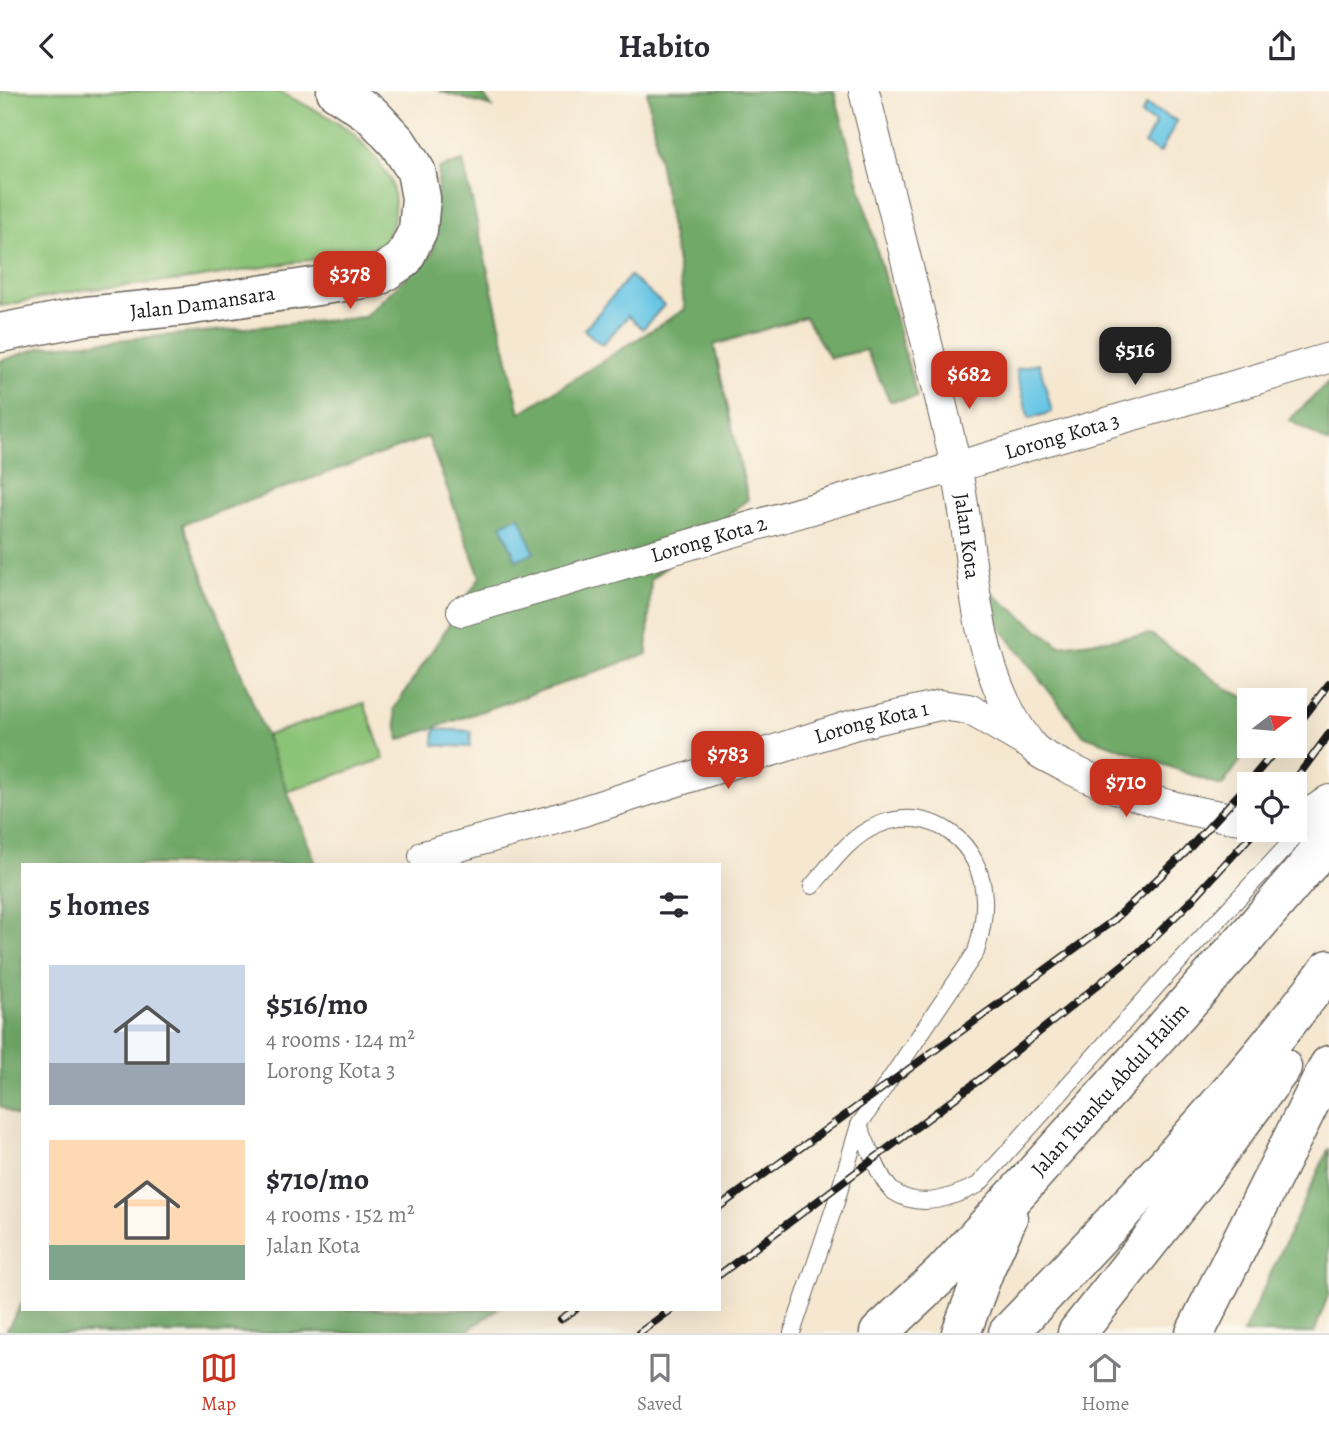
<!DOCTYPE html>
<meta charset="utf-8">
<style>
:root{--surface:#fff;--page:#f7f7f7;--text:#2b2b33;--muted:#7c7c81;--line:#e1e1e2;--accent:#c8321e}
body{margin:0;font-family:Alegreya,serif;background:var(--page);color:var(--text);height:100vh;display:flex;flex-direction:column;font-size:26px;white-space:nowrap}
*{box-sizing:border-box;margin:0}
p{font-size:23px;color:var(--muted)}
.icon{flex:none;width:38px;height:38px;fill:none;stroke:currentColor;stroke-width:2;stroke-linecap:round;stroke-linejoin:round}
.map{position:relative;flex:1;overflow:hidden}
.side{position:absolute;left:21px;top:772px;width:700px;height:448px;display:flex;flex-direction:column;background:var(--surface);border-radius:0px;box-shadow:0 7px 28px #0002}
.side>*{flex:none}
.needle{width:46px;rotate:74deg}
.tools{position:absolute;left:1237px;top:597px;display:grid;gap:14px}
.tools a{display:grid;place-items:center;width:70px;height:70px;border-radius:0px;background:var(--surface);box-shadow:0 7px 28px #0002;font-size:35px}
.price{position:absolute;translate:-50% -60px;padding:0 16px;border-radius:14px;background:var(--accent);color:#fff;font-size:23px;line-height:46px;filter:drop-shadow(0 2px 4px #0008)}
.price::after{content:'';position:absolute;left:50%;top:42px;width:21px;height:16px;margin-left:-10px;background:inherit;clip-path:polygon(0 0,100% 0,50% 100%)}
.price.selected{background:#222;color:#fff}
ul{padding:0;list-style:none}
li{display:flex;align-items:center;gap:21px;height:175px;padding:0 28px}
li span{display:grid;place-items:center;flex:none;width:196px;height:140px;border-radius:0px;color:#555}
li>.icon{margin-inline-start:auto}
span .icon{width:84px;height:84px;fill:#fffc;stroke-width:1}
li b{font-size:30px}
h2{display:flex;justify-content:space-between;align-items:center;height:84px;padding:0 28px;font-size:30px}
header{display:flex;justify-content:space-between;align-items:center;height:91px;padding:0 28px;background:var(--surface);font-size:32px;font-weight:700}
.dock{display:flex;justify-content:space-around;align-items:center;height:98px;border-top:2px solid var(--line);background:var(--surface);font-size:19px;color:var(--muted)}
.dock a{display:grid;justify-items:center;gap:4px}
.dock .selected{color:var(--accent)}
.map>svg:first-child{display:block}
</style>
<header><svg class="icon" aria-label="back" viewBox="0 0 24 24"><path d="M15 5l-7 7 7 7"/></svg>Habito<svg class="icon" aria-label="share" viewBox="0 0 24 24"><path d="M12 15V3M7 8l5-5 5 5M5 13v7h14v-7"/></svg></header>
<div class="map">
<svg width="1329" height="1242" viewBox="0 0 1329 1242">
<rect width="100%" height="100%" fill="#fbf7ec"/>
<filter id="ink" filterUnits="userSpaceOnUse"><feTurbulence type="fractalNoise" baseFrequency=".0143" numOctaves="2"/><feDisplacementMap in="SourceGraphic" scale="14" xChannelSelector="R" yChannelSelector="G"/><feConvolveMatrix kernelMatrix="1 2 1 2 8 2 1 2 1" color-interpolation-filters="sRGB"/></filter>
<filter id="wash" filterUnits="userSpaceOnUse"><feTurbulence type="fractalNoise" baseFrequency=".00686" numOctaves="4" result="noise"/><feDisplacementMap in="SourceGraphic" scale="28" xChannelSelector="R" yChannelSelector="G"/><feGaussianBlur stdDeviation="1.57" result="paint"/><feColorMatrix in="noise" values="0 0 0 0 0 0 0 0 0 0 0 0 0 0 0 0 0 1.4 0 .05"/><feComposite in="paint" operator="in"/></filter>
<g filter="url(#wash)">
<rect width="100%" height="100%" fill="#f5e7d0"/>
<g fill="#8bc377" stroke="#54704a" stroke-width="2">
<polygon points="0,0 278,0 329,26 355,44 377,68 391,90 395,109 393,132 384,150 367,160 183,189 82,199 0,215"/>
<polygon points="364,612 384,668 263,709 244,652"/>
</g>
<g fill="#70a968" stroke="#466242" stroke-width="2">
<polygon points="439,0 481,0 492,16"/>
<polygon points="647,0 834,0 917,307 890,310 866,259 830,267 805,226 714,254 748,408 651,488 647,563 399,649 394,618 480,486 428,346 183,433 316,773 23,774 23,1029 0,1015 0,270 42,256 364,226 433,161 439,77 463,70 520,322 685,218"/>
<polygon points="1329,291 1329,352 1289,329"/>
<polygon points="985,497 1060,555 1151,543 1229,599 1251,609 1250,609 1251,655 1222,695 1083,644 1002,539"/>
<polygon points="1329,1057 1329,1202 1314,1242 1243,1242"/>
<polygon points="23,1210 23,1218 498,1218 464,1242 5,1242"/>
</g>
<g fill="#67c6e5" stroke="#427180" stroke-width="2">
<polygon points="1146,14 1177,30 1160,62 1144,53 1156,32 1141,24"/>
<polygon points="630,185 664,214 643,238 628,225 602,254 584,239"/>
<polygon points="1039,272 1052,321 1029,328 1016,278"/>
<polygon points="520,425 534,462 516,469 501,433"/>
<polygon points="435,638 471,640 470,656 434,654"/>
</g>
</g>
<g filter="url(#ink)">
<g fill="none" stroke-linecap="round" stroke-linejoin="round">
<defs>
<g id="lane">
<path d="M 859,1034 C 867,1051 880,1091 894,1101 C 921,1119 953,1106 978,1094 L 1165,886 L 1287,755 L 1311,725"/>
<path d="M 792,1242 L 836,1111 L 859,1034 L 976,861 C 981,844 985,827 984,809 C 983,752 932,712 878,734 C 850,745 831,773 812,795"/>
</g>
<g id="street">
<path id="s1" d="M 864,0 C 894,123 927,247 955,371 C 977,465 968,574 1031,654 C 1039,664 1052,668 1062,674 C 1120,703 1185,722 1250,729"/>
<path id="s2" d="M 462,520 L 1329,267"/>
<polyline points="1295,726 1316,718 1329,709"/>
<path id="s3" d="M 424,765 L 574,723 L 853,634 L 940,614 L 969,618 L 1029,653"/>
</g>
<g id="secondary">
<path id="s4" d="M 0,242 L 86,225 L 186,215 L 377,186 L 404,168 L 418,139 L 421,107 L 416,80 L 398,52 L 372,24 L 336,0"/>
</g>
<g id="primary">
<path id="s5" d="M 879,1242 L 943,1182 L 1026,1092 L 1250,842 L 1309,773 L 1329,744"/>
<polyline points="961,1242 985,1178 1008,1127"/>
<path d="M 1008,1242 C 1120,1125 1231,1008 1329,878"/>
<polyline points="1077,1242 1202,1084 1282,976"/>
<polyline points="1195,1242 1329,974"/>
</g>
</defs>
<use href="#lane" stroke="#68635b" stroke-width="18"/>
<use href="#street" stroke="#68635b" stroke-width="32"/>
<use href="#secondary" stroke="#68635b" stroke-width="41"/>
<use href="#primary" stroke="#68635b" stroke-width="41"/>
<use href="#lane" stroke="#fff" stroke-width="16"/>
<use href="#street" stroke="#fff" stroke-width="30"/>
<use href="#secondary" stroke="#fff" stroke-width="38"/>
<use href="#primary" stroke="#fff" stroke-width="38"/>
<defs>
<g id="rail">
<polyline points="1295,637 1329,593"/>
<polyline points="1292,693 1329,643"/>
<polyline points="719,1116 1114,829 1185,762 1239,703 1280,654"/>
<polyline points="719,1184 987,983 1140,860 1191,810 1257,738"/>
<polyline points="561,1228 576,1218"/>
<polyline points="639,1242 672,1218"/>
</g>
</defs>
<use href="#rail" stroke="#1c1c1c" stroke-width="8"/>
<use href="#rail" stroke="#fbf7ec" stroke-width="5" stroke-dasharray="16" stroke-linecap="butt"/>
</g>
</g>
<g text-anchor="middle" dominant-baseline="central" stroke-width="6" stroke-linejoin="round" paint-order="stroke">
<g font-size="21" fill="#1c1c1c" stroke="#fbf7ec">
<text stroke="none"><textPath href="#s4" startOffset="205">Jalan Damansara</textPath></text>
<text stroke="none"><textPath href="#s2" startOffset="625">Lorong Kota 3</textPath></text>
<text stroke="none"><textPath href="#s1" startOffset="457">Jalan Kota</textPath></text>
<text stroke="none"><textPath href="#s2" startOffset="257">Lorong Kota 2</textPath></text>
<text stroke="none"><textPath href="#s3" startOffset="467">Lorong Kota 1</textPath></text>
<text stroke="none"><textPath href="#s5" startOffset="336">Jalan Tuanku Abdul Halim</textPath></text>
</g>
</g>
</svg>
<div class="tools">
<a><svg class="needle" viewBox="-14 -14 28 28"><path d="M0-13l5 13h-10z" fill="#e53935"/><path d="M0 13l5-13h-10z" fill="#7c7c81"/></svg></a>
<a><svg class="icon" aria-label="locate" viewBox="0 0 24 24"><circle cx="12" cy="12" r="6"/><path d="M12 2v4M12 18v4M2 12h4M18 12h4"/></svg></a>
</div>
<b class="price" style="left:350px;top:220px">$378</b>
<b class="price selected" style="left:1135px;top:296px">$516</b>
<b class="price" style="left:969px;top:320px">$682</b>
<b class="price" style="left:728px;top:700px">$783</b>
<b class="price" style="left:1126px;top:728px">$710</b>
<section class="side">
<h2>5 homes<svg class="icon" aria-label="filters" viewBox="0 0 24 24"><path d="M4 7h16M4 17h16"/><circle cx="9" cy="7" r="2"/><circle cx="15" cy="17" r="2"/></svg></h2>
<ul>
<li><span style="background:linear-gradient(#c9d6e8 70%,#9aa5b1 0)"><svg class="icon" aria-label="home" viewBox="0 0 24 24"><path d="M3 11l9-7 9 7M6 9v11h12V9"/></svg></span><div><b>$516/mo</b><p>4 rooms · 124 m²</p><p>Lorong Kota 3</p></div></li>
<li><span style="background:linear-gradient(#ffd9b3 75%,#7fa58c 0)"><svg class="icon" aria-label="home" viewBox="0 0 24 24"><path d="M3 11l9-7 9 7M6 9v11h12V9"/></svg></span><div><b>$710/mo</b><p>4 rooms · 152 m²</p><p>Jalan Kota</p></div></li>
</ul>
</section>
</div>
<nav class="dock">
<a class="selected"><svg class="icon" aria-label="map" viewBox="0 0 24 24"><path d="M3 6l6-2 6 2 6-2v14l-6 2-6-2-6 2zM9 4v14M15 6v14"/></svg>Map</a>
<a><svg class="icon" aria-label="saved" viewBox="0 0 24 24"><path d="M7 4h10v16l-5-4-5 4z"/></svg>Saved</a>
<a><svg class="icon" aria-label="home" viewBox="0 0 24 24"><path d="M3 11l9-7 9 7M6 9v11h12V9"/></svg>Home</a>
</nav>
